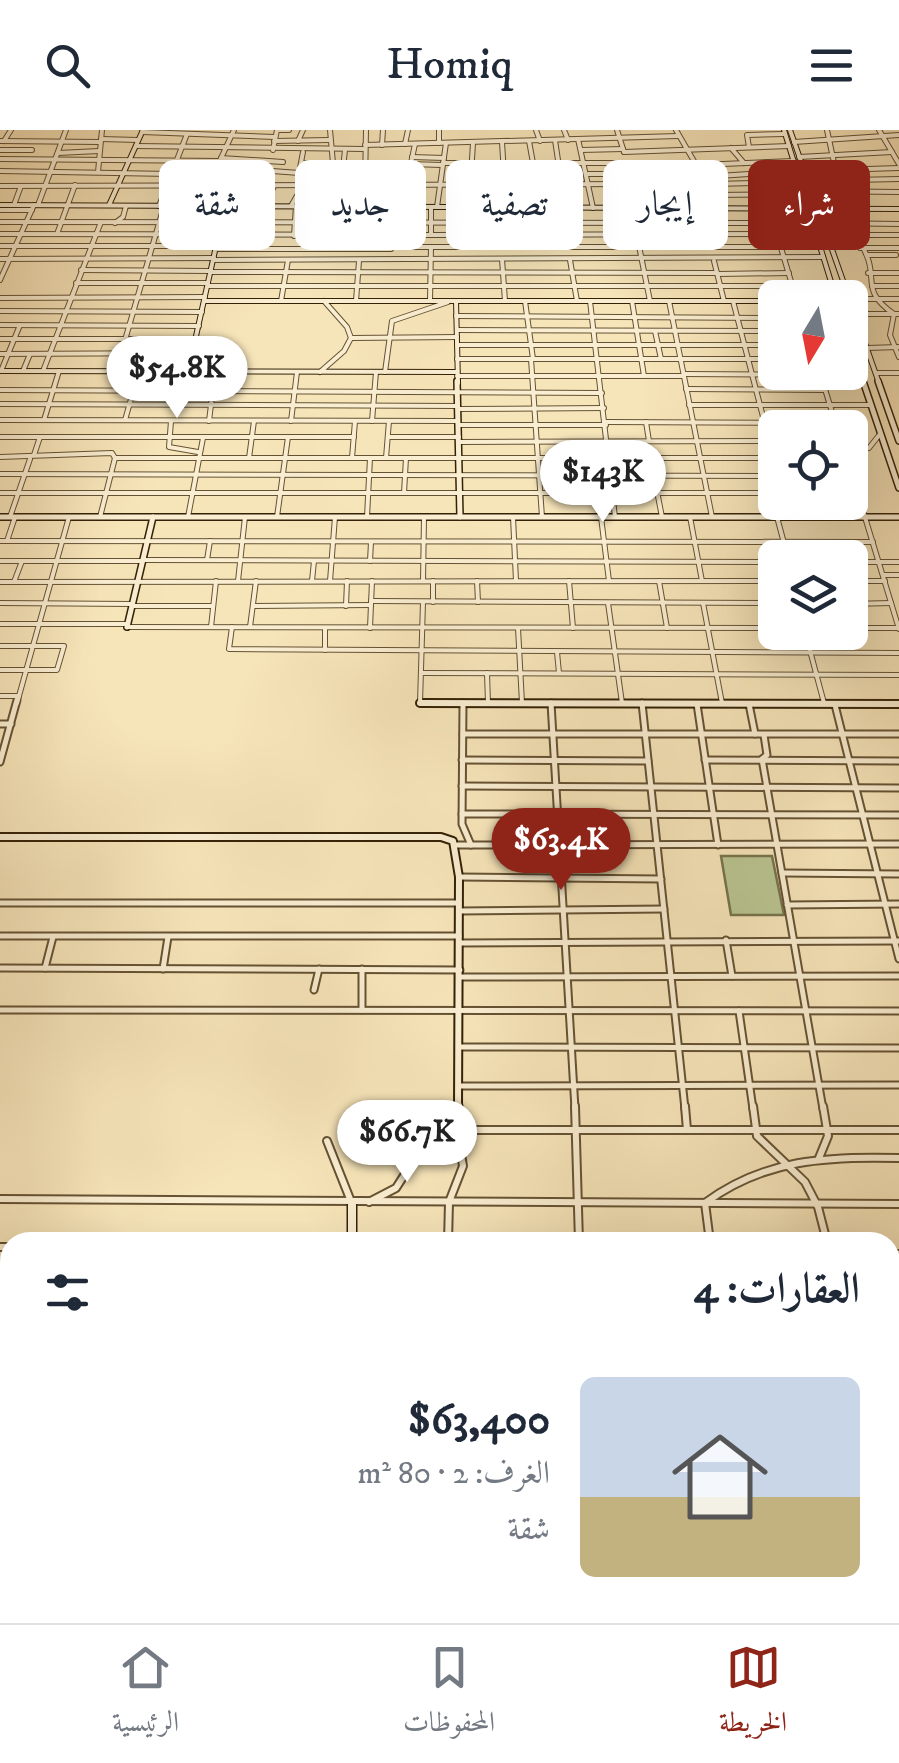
<!DOCTYPE html>
<html lang="ar">
<meta charset="utf-8">
<style>
:root{--surface:#fff;--page:#f2f2f3;--text:#1f2937;--muted:#747a83;--line:#e0e1e3;--accent:#8f2418}
body{margin:0;font-family:"IM FELL DW Pica",Amiri,serif;background:var(--page);color:var(--text);direction:rtl;height:100vh;display:flex;flex-direction:column;font-size:38px;white-space:nowrap}
*{box-sizing:border-box;margin:0}
p{font-size:32px;color:var(--muted)}
.icon{flex:none;width:55px;height:55px;fill:none;stroke:currentColor;stroke-width:2;stroke-linecap:round;stroke-linejoin:round}
.map{position:relative;flex:1;overflow:hidden;direction:ltr}
.details{position:absolute;left:0px;top:1102px;width:900px;height:392px;display:flex;flex-direction:column;background:var(--surface);border-radius:30px 30px 0 0;box-shadow:0 10px 40px #0002;direction:rtl}
.details>*{flex:none}
.banner{position:absolute;left:30px;top:30px;width:840px;height:90px;direction:rtl;display:flex;gap:20px}
.needle{width:65px;rotate:190deg}
.buttons{position:absolute;left:758px;top:150px;display:grid;gap:20px}
.buttons a{display:grid;place-items:center;width:110px;height:110px;border-radius:15px;background:var(--surface);box-shadow:0 10px 40px #0002;font-size:50px}
.price{position:absolute;translate:-50% -85px;padding:0 22px;border-radius:35px;background:#fff;color:#222;font-size:32px;line-height:65px;filter:drop-shadow(0 2px 5px #0008)}
.price::after{content:'';position:absolute;left:50%;top:60px;width:30px;height:22px;margin-left:-15px;background:inherit;clip-path:polygon(0 0,100% 0,50% 100%)}
.price.on{background:var(--accent);color:#fff}
ul{padding:0;list-style:none}
li{display:flex;align-items:center;gap:30px;height:250px;padding:0 40px}
li+li{border-top:2px solid var(--line)}
li span{display:grid;place-items:center;flex:none;width:280px;height:200px;border-radius:15px;color:#555}
li>.icon{margin-inline-start:auto}
span .icon{width:120px;height:120px;fill:#fffc;stroke-width:1}
li b{font-size:42px}
h2{display:flex;justify-content:space-between;align-items:center;height:120px;padding:0 40px;font-size:42px}
.chip{padding:0 35px;border-radius:15px;background:var(--surface);box-shadow:0 10px 40px #0002;font-size:35px;line-height:90px}
.chip.on{background:var(--accent);color:#fff}
header{display:flex;justify-content:space-between;align-items:center;height:130px;padding:0 40px;background:var(--surface);font-size:45px;font-weight:600}
.tabs{display:flex;justify-content:space-around;align-items:center;height:140px;border-top:2px solid var(--line);background:var(--surface);font-size:28px;color:var(--muted)}
.tabs a{display:grid;justify-items:center;gap:5px}
.tabs .on{color:var(--accent)}
.map>svg:first-child{display:block}
</style>
<header><svg class="icon" aria-label="menu" viewBox="0 0 24 24"><path d="M4 6h16M4 12h16M4 18h16"/></svg>Homiq<svg class="icon" aria-label="search" viewBox="0 0 24 24"><circle cx="10" cy="10" r="6"/><path d="M15 15l6 6"/></svg></header>
<div class="map">
<svg width="899" height="1493" viewBox="0 0 899 1493">
<rect width="100%" height="100%" fill="#f7e5ba"/>
<filter id="stains"><feTurbulence type="fractalNoise" baseFrequency=".002" numOctaves="4"/><feColorMatrix values="0 0 0 0 .2 0 0 0 0 .09 0 0 0 0 .02 0 0 0 .5 -.17"/></filter>
<radialGradient id="worn" r=".72"><stop offset=".6" stop-color="#630" stop-opacity="0"/><stop offset="1" stop-color="#630" stop-opacity=".3"/></radialGradient>
<polygon fill="#b9c592" stroke="#76734c" stroke-width="2.5" points="721,726 772,726 784,785 731,785"/>
<g fill="none" stroke-linecap="round" stroke-linejoin="round">
<defs>
<g id="street-far2">
<polyline points="277,0 289,0"/>
<polyline points="330,0 333,33"/>
<polyline points="439,0 439,13"/>
<polyline points="536,0 540,11"/>
<polyline points="564,0 568,10"/>
<polyline points="617,0 624,22"/>
<polyline points="676,0 721,78"/>
<polyline points="827,0 838,51"/>
<polyline points="879,0 899,34"/>
<polyline points="142,2 275,7"/>
<polyline points="101,9 138,10"/>
<polyline points="578,9 593,78"/>
<polyline points="555,10 569,104"/>
<polyline points="0,11 100,12"/>
<polyline points="4,11 11,0"/>
<polyline points="274,11 329,10"/>
<polyline points="298,11 303,0"/>
<polyline points="529,11 541,77"/>
<polyline points="502,12 506,77"/>
<polyline points="794,12 899,5"/>
<polyline points="405,14 408,0"/>
<polyline points="365,15 678,6"/>
<polyline points="382,15 383,0"/>
<polyline points="136,16 365,19"/>
<polyline points="749,17 747,5 785,4"/>
<polyline points="731,18 744,33"/>
<polyline points="0,20 32,20"/>
<polyline points="273,20 277,0"/>
<polyline points="581,20 623,19"/>
<polyline points="624,22 789,16"/>
<polyline points="58,23 99,21"/>
<polyline points="412,27 444,28"/>
<polyline points="799,27 892,22"/>
<polyline points="221,28 283,32"/>
<polyline points="0,29 220,31"/>
<polyline points="302,33 342,34"/>
<polyline points="443,33 627,33"/>
<polyline points="324,34 319,42 342,44"/>
<polyline points="410,34 442,35"/>
<polyline points="342,37 364,38"/>
<polyline points="665,37 685,78"/>
<polyline points="629,38 794,31"/>
<polyline points="629,38 640,78"/>
<polyline points="259,40 299,43 303,22"/>
<polyline points="0,41 171,44"/>
<polyline points="803,41 899,38"/>
<polyline points="98,42 102,0"/>
<polyline points="172,42 214,43"/>
<polyline points="215,42 257,44"/>
<polyline points="588,44 630,44"/>
<polyline points="703,47 797,41"/>
<polyline points="806,51 899,49"/>
<polyline points="0,56 633,54"/>
<polyline points="341,56 345,20"/>
<polyline points="365,56 366,0"/>
<polyline points="634,56 800,52"/>
<polyline points="809,61 899,62"/>
<polyline points="713,65 804,64"/>
<polyline points="14,75 21,56"/>
<polyline points="38,75 66,0"/>
<polyline points="159,76 187,4"/>
<polyline points="199,76 234,0"/>
<polyline points="238,76 265,31"/>
<polyline points="265,76 274,56"/>
<polyline points="291,76 302,57"/>
<polyline points="341,76 345,56"/>
<polyline points="369,76 374,55"/>
<polyline points="402,76 415,14"/>
<polyline points="437,77 446,13"/>
<polyline points="469,77 473,13"/>
<polyline points="499,77 501,104"/>
<polyline points="633,78 639,105"/>
<polyline points="700,78 708,105"/>
<polyline points="769,78 796,168"/>
<polyline points="0,80 32,80"/>
<polyline points="0,92 774,93"/>
<polyline points="115,93 123,87 126,76"/>
<polyline points="826,93 899,94"/>
<path d="M 855,93 C 858,106 861,113 866,124 C 878,148 860,161 894,184 L 890,205 L 899,227"/>
<polyline points="0,104 431,105 431,77"/>
<polyline points="57,104 75,55"/>
<polyline points="361,105 365,76"/>
<polyline points="431,105 778,104"/>
<polyline points="857,105 899,105"/>
<polyline points="294,106 296,76"/>
<polyline points="780,111 818,111"/>
<polyline points="0,116 216,116"/>
<polyline points="639,116 650,171"/>
<polyline points="391,117 781,117"/>
<polyline points="860,118 899,118"/>
<polyline points="216,119 391,119"/>
<polyline points="867,125 896,125"/>
<polyline points="0,129 214,128"/>
<polyline points="502,129 505,171"/>
<polyline points="213,130 823,127"/>
<polyline points="570,130 577,171"/>
<polyline points="714,131 724,171"/>
<polyline points="81,140 211,141"/>
<polyline points="210,142 717,143"/>
<polyline points="868,143 899,143"/>
<polyline points="718,144 789,143"/>
<polyline points="0,150 34,75"/>
<polyline points="76,153 208,153"/>
<polyline points="208,156 793,156"/>
<polyline points="872,156 899,156"/>
<polyline points="0,168 205,167"/>
<polyline points="851,169 899,169"/>
<polyline points="281,171 288,130"/>
<polyline points="324,171 347,197 351,208"/>
<polyline points="356,171 359,131"/>
<polyline points="430,171 431,117"/>
<polyline points="525,171 533,229"/>
<polyline points="590,171 615,387"/>
<polyline points="632,171 644,246"/>
<polyline points="669,171 712,387"/>
<polyline points="733,171 775,333"/>
<polyline points="0,181 202,182"/>
<polyline points="855,184 899,184"/>
<polyline points="456,186 775,188"/>
<polyline points="0,195 199,196"/>
<polyline points="457,200 775,201"/>
<polyline points="655,201 661,229"/>
<polyline points="351,208 457,207"/>
<polyline points="0,209 196,209"/>
<polyline points="457,215 775,215"/>
<polyline points="867,218 899,217"/>
<polyline points="0,224 193,223"/>
<polyline points="457,229 775,229"/>
<polyline points="531,229 542,387"/>
<polyline points="1,241 20,195"/>
<polyline points="23,241 30,224"/>
<polyline points="43,241 101,92"/>
<polyline points="116,241 164,76"/>
<polyline points="320,242 344,221 351,208"/>
<polyline points="385,242 392,191 448,172"/>
<polyline points="820,243 837,298"/>
<polyline points="876,243 899,243"/>
<polyline points="684,244 821,245"/>
<polyline points="457,246 683,246"/>
<polyline points="686,259 825,260"/>
<polyline points="0,260 602,263"/>
<polyline points="161,260 166,241"/>
<polyline points="0,274 458,276"/>
<polyline points="689,275 870,275"/>
<polyline points="458,279 604,278"/>
<polyline points="0,290 458,291"/>
<polyline points="44,290 59,241"/>
<polyline points="125,290 139,241"/>
<polyline points="171,291 169,317 198,322"/>
<polyline points="209,291 215,242"/>
<polyline points="291,291 297,242"/>
<polyline points="372,291 376,242"/>
<polyline points="606,292 836,293"/>
<polyline points="646,292 649,311"/>
<polyline points="458,295 606,295"/>
<polyline points="0,307 354,307"/>
<polyline points="388,307 459,307"/>
<polyline points="459,312 775,311"/>
<polyline points="850,321 869,318 880,304"/>
<polyline points="34,325 40,307"/>
<polyline points="0,327 112,323 115,328 775,328"/>
<polyline points="249,328 254,291"/>
<polyline points="352,328 355,291"/>
<polyline points="386,328 389,291"/>
<polyline points="850,338 899,499"/>
<polyline points="0,344 775,346"/>
<polyline points="654,346 662,387"/>
<polyline points="0,363 775,363"/>
<polyline points="404,363 406,328"/>
<polyline points="785,372 789,387"/>
<polyline points="10,387 30,329"/>
<polyline points="100,387 115,328"/>
<polyline points="188,387 203,308"/>
<polyline points="277,387 288,307"/>
<polyline points="367,387 370,328"/>
<polyline points="513,387 516,451"/>
<polyline points="601,387 609,451"/>
<polyline points="690,387 702,451"/>
<polyline points="777,387 788,428"/>
<polyline points="0,411 873,412"/>
<polyline points="7,411 15,387"/>
<polyline points="143,430 775,432"/>
<polyline points="207,430 210,411"/>
<polyline points="0,431 143,431"/>
<polyline points="370,431 371,412"/>
<polyline points="850,432 899,432"/>
<polyline points="883,445 899,445"/>
<polyline points="238,451 245,387"/>
<polyline points="312,451 314,431"/>
<polyline points="330,451 335,387"/>
<polyline points="423,451 424,387"/>
<polyline points="433,451 433,472"/>
<polyline points="477,451 478,472"/>
<polyline points="569,451 573,498"/>
<polyline points="659,451 667,498"/>
<polyline points="850,451 885,451"/>
<polyline points="0,452 775,451"/>
<polyline points="14,452 22,431"/>
<polyline points="371,471 775,473"/>
<polyline points="0,473 133,474"/>
<polyline points="608,473 622,573"/>
<polyline points="703,473 722,573"/>
<polyline points="850,474 891,473"/>
<polyline points="133,476 213,476"/>
<polyline points="253,476 371,475"/>
<polyline points="346,476 347,451"/>
<polyline points="0,494 128,494"/>
<polyline points="127,497 775,498"/>
<polyline points="211,497 216,451"/>
<polyline points="232,497 229,519 899,523"/>
<polyline points="250,497 256,451"/>
<polyline points="325,498 325,520"/>
<polyline points="370,498 372,451"/>
<polyline points="518,498 522,573"/>
<polyline points="850,498 899,498"/>
<polyline points="805,502 824,573"/>
<polyline points="0,516 64,516 57,540 0,540"/>
<polyline points="557,522 559,543"/>
<polyline points="421,543 899,545"/>
<polyline points="487,543 488,573"/>
<polyline points="0,566 19,566"/>
<polyline points="17,573 69,387"/>
<polyline points="420,573 423,472"/>
</g>
<g id="street-far1">
<polyline points="463,573 462,694 471,715"/>
<polyline points="551,573 575,979"/>
<polyline points="642,573 685,979"/>
<polyline points="697,574 718,715"/>
<polyline points="749,574 755,604"/>
<polyline points="835,575 899,829"/>
<polyline points="0,594 11,594"/>
<polyline points="463,604 899,604"/>
<polyline points="764,605 767,625 762,629 823,979"/>
<polyline points="462,630 648,631"/>
<polyline points="705,630 899,631"/>
<polyline points="0,632 17,570"/>
<polyline points="462,656 899,658"/>
<polyline points="462,684 899,685"/>
<polyline points="456,715 899,714"/>
<polyline points="782,743 899,744"/>
<polyline points="459,747 661,749"/>
<polyline points="0,773 459,773"/>
<polyline points="787,775 899,774"/>
<polyline points="459,781 664,779"/>
<polyline points="0,806 459,806"/>
<polyline points="726,810 732,846"/>
<polyline points="459,813 899,811"/>
<polyline points="0,838 460,840"/>
<polyline points="45,838 53,807"/>
<polyline points="163,839 168,807"/>
<polyline points="362,839 362,880"/>
<polyline points="460,847 899,846"/>
<polyline points="314,860 319,839"/>
<polyline points="0,880 899,881"/>
<polyline points="739,881 753,979"/>
<polyline points="459,917 899,918"/>
<polyline points="460,956 899,955"/>
</g>
<g id="street">
<polyline points="575,976 579,1112"/>
<polyline points="685,976 687,1000"/>
<polyline points="753,976 757,1006 805,1052 818,1077 827,1112"/>
<polyline points="460,1000 899,1000"/>
<polyline points="327,1011 352,1074"/>
<polyline points="819,1028 828,1006 823,976"/>
<polyline points="0,1069 899,1074"/>
<polyline points="369,1072 396,1058 421,1019 458,1007 463,1036 449,1072 448,1112"/>
<path d="M 710,1112 L 705,1073 C 764,1029 828,1026 899,1028"/>
<polyline points="0,1117 10,1117"/>
<polyline points="890,1124 899,1124"/>
<polyline points="890,1170 899,1170"/>
<polyline points="0,1214 10,1214"/>
<polyline points="890,1223 899,1223"/>
<polyline points="0,1264 10,1264"/>
<polyline points="0,1340 10,1340"/>
<polyline points="890,1353 899,1403"/>
<polyline points="0,1358 0,1388"/>
<polyline points="890,1422 899,1422"/>
<polyline points="0,1442 10,1461"/>
<polyline points="890,1483 899,1483"/>
<polyline points="26,1485 32,1493"/>
<polyline points="60,1493 61,1485"/>
</g>
<g id="secondary-far3">
<polyline points="784,0 836,168"/>
<polyline points="790,0 879,253"/>
<polyline points="0,75 899,79"/>
<polyline points="109,75 143,0"/>
<polyline points="826,104 823,82 827,80"/>
<polyline points="204,171 775,171"/>
<polyline points="456,171 458,253"/>
<polyline points="850,211 864,253"/>
<polyline points="0,241 457,242"/>
<polyline points="188,242 225,76"/>
</g>
<g id="secondary-far2">
<polyline points="457,251 460,387"/>
<polyline points="863,251 899,358"/>
<polyline points="878,251 899,311"/>
<polyline points="0,387 899,387"/>
<polyline points="127,497 153,387"/>
</g>
<g id="secondary-far1">
<polyline points="420,573 899,574"/>
<polyline points="0,707 441,707 453,711 459,747 458,979"/>
</g>
<g id="secondary">
<polyline points="458,1007 458,976"/>
<polyline points="352,1074 352,1112"/>
<polyline points="0,1331 10,1331"/>
</g>
</defs>
<use href="#street-far2" stroke="#655233" stroke-width="6"/>
<use href="#street-far1" stroke="#655233" stroke-width="9"/>
<use href="#street" stroke="#655233" stroke-width="10"/>
<use href="#secondary-far3" stroke="#342106" stroke-width="6"/>
<use href="#secondary-far2" stroke="#342106" stroke-width="8"/>
<use href="#secondary-far1" stroke="#342106" stroke-width="10"/>
<use href="#secondary" stroke="#342106" stroke-width="11"/>
<use href="#street-far2" stroke="#faeed2" stroke-width="4"/>
<use href="#street-far1" stroke="#faeed2" stroke-width="5"/>
<use href="#street" stroke="#faeed2" stroke-width="6"/>
<use href="#secondary-far3" stroke="#faeed2" stroke-width="4"/>
<use href="#secondary-far2" stroke="#faeed2" stroke-width="5"/>
<use href="#secondary-far1" stroke="#faeed2" stroke-width="6"/>
<use href="#secondary" stroke="#faeed2" stroke-width="8"/>
</g>
<rect width="100%" height="100%" filter="url(#stains)"/>
<rect width="100%" height="100%" fill="url(#worn)"/>
</svg>
<div class="buttons">
<a><svg class="needle" viewBox="-14 -14 28 28"><path d="M0-13l5 13h-10z" fill="#e53935"/><path d="M0 13l5-13h-10z" fill="#747a83"/></svg></a>
<a><svg class="icon" aria-label="locate" viewBox="0 0 24 24"><circle cx="12" cy="12" r="6"/><path d="M12 2v4M12 18v4M2 12h4M18 12h4"/></svg></a>
<a><svg class="icon" aria-label="layers" viewBox="0 0 24 24"><path d="M12 4l9 5-9 5-9-5zM3 14l9 5 9-5"/></svg></a>
</div>
<b class="price" style="left:177px;top:291px">$54.8K</b>
<b class="price" style="left:603px;top:395px">$143K</b>
<b class="price on" style="left:561px;top:763px">$63.4K</b>
<b class="price" style="left:407px;top:1055px">$66.7K</b>
<div class="banner">
<a class="chip on">شراء</a>
<a class="chip">إيجار</a>
<a class="chip">تصفية</a>
<a class="chip">جديد</a>
<a class="chip">شقة</a>
</div>
<section class="details">
<h2>العقارات: 4<svg class="icon" aria-label="filters" viewBox="0 0 24 24"><path d="M4 7h16M4 17h16"/><circle cx="9" cy="7" r="2"/><circle cx="15" cy="17" r="2"/></svg></h2>
<ul>
<li><span style="background:linear-gradient(#c9d6e8 60%,#c2b280 0)"><svg class="icon" aria-label="home" viewBox="0 0 24 24"><path d="M3 11l9-7 9 7M6 9v11h12V9"/></svg></span><div><b>$63,400</b><p>الغرف: 2 · 80 m²</p><p>شقة</p></div></li>
</ul>
</section>
</div>
<nav class="tabs">
<a class="on"><svg class="icon" aria-label="map" viewBox="0 0 24 24"><path d="M3 6l6-2 6 2 6-2v14l-6 2-6-2-6 2zM9 4v14M15 6v14"/></svg>الخريطة</a>
<a><svg class="icon" aria-label="saved" viewBox="0 0 24 24"><path d="M7 4h10v16l-5-4-5 4z"/></svg>المحفوظات</a>
<a><svg class="icon" aria-label="home" viewBox="0 0 24 24"><path d="M3 11l9-7 9 7M6 9v11h12V9"/></svg>الرئيسية</a>
</nav>
